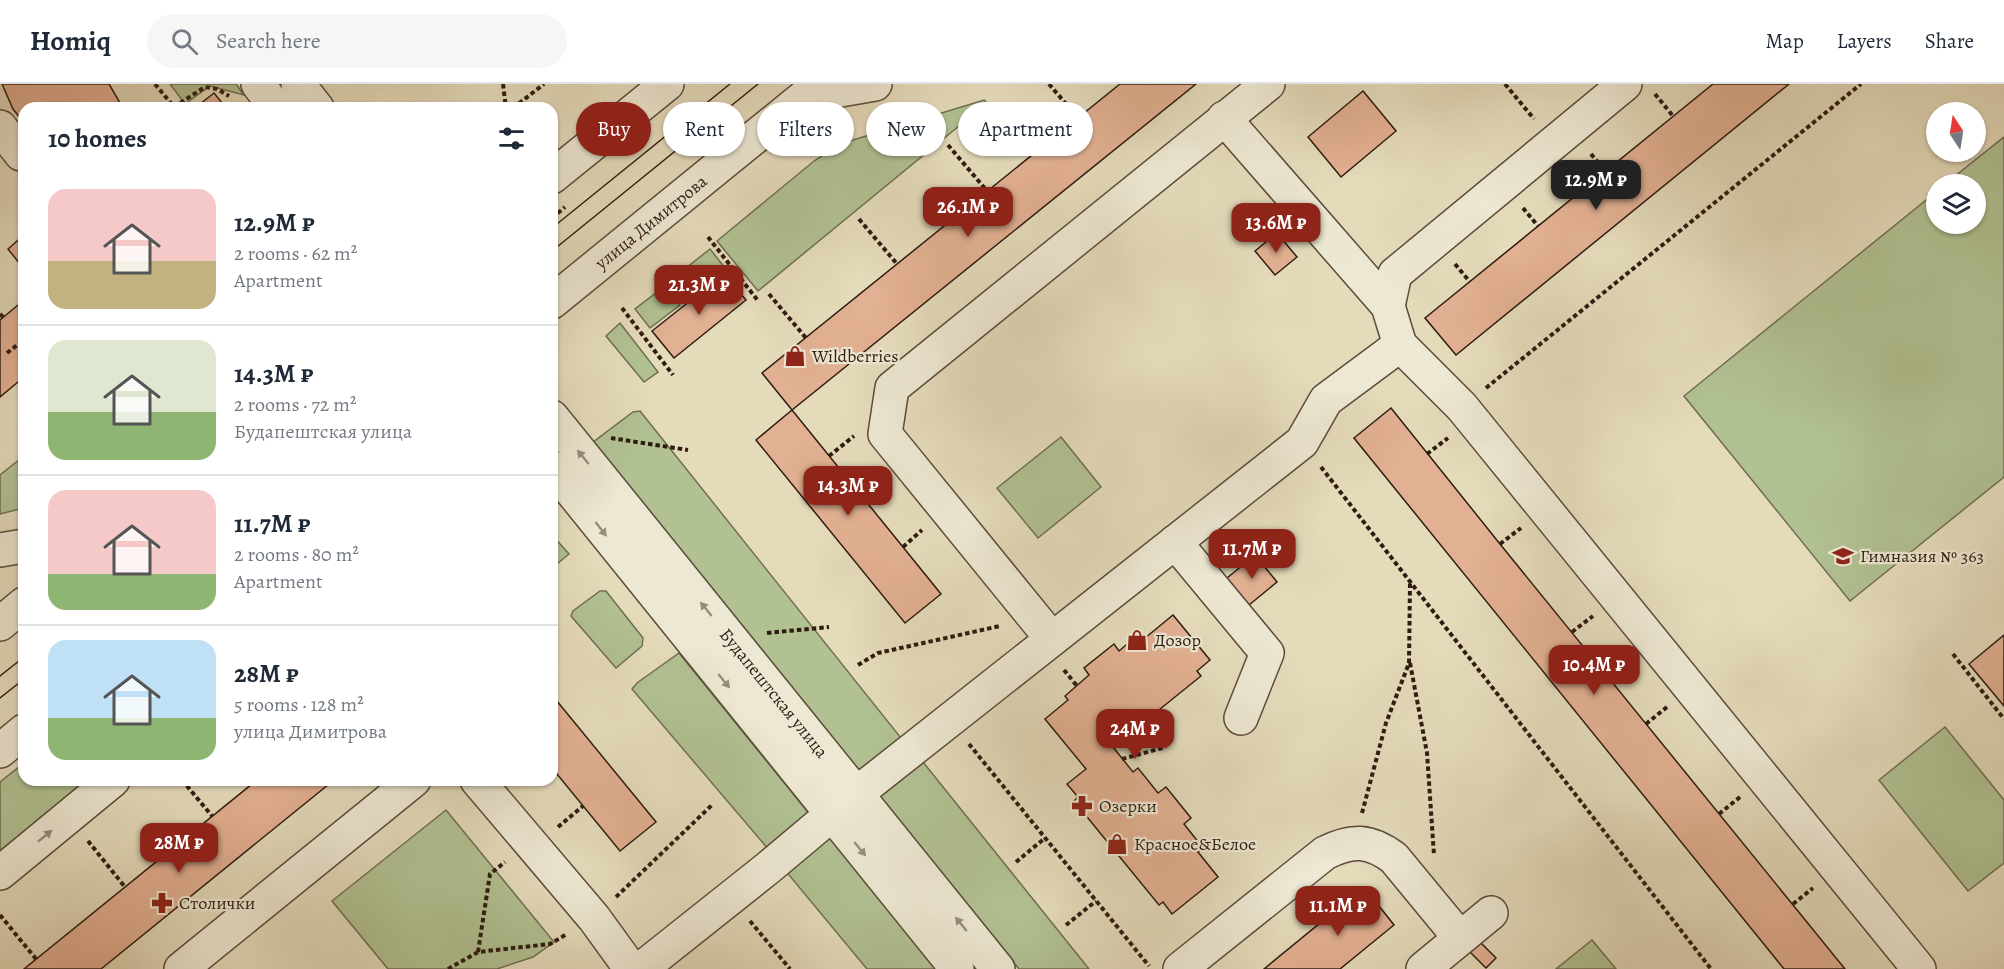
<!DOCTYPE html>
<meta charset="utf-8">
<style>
:root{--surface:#fff;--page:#f6f6f7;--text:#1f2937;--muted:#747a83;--line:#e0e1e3;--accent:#8f2418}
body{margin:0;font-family:Alegreya,serif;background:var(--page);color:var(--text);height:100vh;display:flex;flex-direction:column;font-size:22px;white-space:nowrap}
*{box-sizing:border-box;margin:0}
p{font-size:20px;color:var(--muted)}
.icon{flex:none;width:33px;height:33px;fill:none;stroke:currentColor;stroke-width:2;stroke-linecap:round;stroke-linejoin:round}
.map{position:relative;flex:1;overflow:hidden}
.sheet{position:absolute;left:18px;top:18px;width:540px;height:684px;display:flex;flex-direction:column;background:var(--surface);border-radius:18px;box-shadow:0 2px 4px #0004}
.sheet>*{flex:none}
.hud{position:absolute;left:576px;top:18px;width:570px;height:54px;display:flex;gap:12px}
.needle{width:39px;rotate:348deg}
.controls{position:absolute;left:1926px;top:18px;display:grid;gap:12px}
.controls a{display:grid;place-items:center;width:60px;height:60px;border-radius:50%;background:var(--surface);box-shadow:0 2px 4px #0004;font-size:30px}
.price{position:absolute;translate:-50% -51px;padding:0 14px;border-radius:12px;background:var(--accent);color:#fff;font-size:20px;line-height:39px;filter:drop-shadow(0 2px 3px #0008)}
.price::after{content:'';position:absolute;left:50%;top:36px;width:18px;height:14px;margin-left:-9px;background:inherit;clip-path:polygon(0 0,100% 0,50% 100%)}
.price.active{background:#222;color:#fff}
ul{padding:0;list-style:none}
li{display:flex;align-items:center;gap:18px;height:150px;padding:0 30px}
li+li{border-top:2px solid var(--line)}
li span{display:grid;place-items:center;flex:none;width:168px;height:120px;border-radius:18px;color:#555}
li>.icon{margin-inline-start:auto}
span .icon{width:72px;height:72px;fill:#fffc;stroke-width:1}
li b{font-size:26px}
h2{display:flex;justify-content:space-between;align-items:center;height:72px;padding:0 30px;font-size:26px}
.chip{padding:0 21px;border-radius:27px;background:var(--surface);box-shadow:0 2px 4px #0004;font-size:21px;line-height:54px}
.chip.active{background:var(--accent);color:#fff}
header{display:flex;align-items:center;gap:36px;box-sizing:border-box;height:84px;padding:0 30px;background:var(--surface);border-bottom:2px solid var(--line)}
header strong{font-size:28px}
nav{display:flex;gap:33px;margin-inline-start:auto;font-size:21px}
.search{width:420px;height:54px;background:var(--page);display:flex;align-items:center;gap:15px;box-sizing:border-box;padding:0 21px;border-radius:33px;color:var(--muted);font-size:22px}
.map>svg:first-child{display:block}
</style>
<header>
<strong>Homiq</strong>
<div class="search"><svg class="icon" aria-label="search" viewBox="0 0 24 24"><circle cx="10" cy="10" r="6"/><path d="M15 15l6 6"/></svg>Search here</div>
<nav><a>Map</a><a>Layers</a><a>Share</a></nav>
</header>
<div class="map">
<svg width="2004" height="885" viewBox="0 0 2004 885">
<rect width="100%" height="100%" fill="#e4dbbb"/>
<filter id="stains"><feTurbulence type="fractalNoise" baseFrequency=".00333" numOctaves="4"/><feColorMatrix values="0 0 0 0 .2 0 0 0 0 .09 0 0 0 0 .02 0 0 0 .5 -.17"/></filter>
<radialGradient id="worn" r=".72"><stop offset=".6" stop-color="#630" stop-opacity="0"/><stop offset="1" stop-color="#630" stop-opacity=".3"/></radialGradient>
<g fill="#b1c192" stroke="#706e52" stroke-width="1.5">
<polygon points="170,0 236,0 244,11 210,2 185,20"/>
<polygon points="984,16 987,19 758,207 717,157 814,77 840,60"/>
<polygon points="2004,53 2004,393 1850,517 1684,312 1936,108 1936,140 1976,140 1976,100 1945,100"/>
<polygon points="710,165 725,184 692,210 677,191"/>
<polygon points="665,202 680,221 650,244 635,225"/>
<polygon points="620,239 658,288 644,298 606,252"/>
<polygon points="640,327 901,654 858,687 592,359 633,328"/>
<polygon points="1061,353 1101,403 1038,454 997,404"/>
<polygon points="24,372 24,424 0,430 0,391"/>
<polygon points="552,451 569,470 552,484"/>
<polygon points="600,507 606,507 643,554 642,562 616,584 571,532 573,527"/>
<polygon points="679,569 811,732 769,766 632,605 637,599"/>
<polygon points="1945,643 2004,716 2004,779 1968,807 1879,696"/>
<polygon points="919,673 1089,885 1019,885 877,710"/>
<polygon points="24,679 24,696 89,696 0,768 0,698"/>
<polygon points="446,726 554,858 533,873 497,885 388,885 332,817"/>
<polygon points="829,752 937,885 867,885 784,785"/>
<polygon points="1592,856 1616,885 1556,885"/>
</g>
<g fill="#e2b092" stroke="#2f1b12" stroke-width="1.5">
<polygon points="2,0 109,0 123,24 24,24 24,39 13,25"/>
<polygon points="1120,0 1196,0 792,326 762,289"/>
<polygon points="1713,0 1789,0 1456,271 1425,234"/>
<polygon points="1363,7 1396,47 1341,93 1308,53"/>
<polygon points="214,9 226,24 195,24"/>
<polygon points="1277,149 1297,173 1275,191 1255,167"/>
<polygon points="24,151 24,185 8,165"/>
<polygon points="724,190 746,216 674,274 652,247"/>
<polygon points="24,216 24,293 0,313 0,236"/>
<polygon points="1391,324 1500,460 1845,885 1784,885 1354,354"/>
<polygon points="792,326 941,510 905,539 756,356"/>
<polygon points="1255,471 1277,498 1249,521 1227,494"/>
<polygon points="1173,531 1210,576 1197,587 1201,592 1113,663 1133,688 1138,684 1158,709 1166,703 1191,734 1184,740 1203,764 1198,768 1218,793 1172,830 1163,818 1159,821 1074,717 1078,713 1067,700 1086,685 1045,635 1068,616 1065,612 1089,591 1084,584 1114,560 1119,567 1141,548 1145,554"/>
<polygon points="2004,551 2004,622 1969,580"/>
<polygon points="552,611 656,738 620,767 552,684"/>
<polygon points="257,696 334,696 101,885 24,885"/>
<polygon points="1364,803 1394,841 1340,885 1264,885"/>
<polygon points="1478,856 1496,874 1486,884 1468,866"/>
</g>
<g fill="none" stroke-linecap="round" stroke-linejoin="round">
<defs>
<g id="minor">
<polyline points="258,0 276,24"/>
<polyline points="298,0 317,24"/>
<polyline points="806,12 875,0"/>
<polyline points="1224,34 1388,222 1400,261 1462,323 1919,885"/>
<polyline points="0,43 21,70"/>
<polyline points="552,93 667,0"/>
<polyline points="552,218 820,0"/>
<polyline points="1388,222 1395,190 1625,0"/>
<polyline points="552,333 998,885"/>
<polyline points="552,383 957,885"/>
<polyline points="1175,458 1267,569 1241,634"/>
<polyline points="0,466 24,462"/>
<polyline points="0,540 24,520"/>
<polyline points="1052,555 885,350 892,304 1268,0"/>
<polyline points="0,667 24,647"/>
<polyline points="477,696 594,834 631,885"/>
<polyline points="0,789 113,696"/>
<polyline points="181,885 414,696"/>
<polyline points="641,885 768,784 856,710 1302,358 1326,316 1400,261"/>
<path d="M 1180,885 L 1325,769 C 1352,755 1370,756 1394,774 L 1460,854"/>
<polyline points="1423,885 1491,829"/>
</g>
</defs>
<use href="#minor" stroke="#5c4b3c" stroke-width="36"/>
<g stroke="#2f1b12" stroke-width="4" stroke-dasharray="4.5 3" stroke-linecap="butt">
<polyline points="155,0 174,23"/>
<polyline points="503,0 506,24"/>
<polyline points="1049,0 1078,34"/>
<polyline points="1505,0 1534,35"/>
<polyline points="1655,10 1673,32"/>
<polyline points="174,23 205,3 217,5 229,12"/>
<polyline points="513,24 544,0"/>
<polyline points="948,61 987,107"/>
<polyline points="1591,70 1606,88"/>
<polyline points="1523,124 1538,142"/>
<polyline points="552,134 565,123"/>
<polyline points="859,135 897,180"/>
<polyline points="708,153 759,218"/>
<polyline points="1455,180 1470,198"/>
<polyline points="769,210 806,254"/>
<polyline points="622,224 673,291"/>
<polyline points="0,230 3,233"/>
<polyline points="7,269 21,258"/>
<polyline points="1486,304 1861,0"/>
<polyline points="611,354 688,366"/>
<polyline points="1427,370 1448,354"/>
<polyline points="829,372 854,352"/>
<polyline points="1321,383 1711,885"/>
<polyline points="1500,460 1521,444"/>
<polyline points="903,463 922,446"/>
<polyline points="1572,548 1593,532"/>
<polyline points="767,549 829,543"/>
<polyline points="1953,570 2004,635"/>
<polyline points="1410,579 1427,669 1434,771"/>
<polyline points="858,581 878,569 1000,542"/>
<polyline points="1064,586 1077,602"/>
<polyline points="1646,640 1667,623"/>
<polyline points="969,660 1149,882"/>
<polyline points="1122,675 1166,663"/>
<polyline points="182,696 212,732"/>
<polyline points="1362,729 1386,639 1409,579 1410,499"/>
<polyline points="1719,730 1740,713"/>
<polyline points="558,743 583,722"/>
<polyline points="88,757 125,803"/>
<polyline points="1016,778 1045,754"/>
<polyline points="616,813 713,720"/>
<polyline points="1793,820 1813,804"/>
<polyline points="1306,825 1319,840"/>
<polyline points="0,831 36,875"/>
<polyline points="750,837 790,885"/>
<polyline points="1066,841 1096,817"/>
<polyline points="478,868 490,790 505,778"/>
<polyline points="448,885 478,868 550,860 567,850"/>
</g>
<use href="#minor" stroke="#ede8d3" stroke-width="33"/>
<g stroke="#2f1b12" stroke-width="1.5">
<polyline points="552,144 730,0"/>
<polyline points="552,167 758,0"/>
<polyline points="0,592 24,573"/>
<polyline points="0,614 24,595"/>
</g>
</g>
<defs><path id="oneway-solid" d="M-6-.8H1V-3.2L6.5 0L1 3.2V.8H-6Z" transform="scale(1.5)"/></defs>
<g fill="#988c7c">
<use href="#oneway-solid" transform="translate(583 373) rotate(-129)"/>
<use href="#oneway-solid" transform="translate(601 445) rotate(52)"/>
<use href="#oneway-solid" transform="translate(706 525) rotate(-129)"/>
<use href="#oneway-solid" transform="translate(724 597) rotate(51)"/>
<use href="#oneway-solid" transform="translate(45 752) rotate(-39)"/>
<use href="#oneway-solid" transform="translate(860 765) rotate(51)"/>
<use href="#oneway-solid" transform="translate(961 840) rotate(-129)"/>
</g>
<defs>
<symbol id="shop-bare" viewBox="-9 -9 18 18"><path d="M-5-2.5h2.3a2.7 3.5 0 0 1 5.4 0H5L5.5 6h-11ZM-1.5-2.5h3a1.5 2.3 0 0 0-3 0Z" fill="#8f2418" stroke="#ede8d3" stroke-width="2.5" paint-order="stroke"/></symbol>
<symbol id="school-bare" viewBox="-9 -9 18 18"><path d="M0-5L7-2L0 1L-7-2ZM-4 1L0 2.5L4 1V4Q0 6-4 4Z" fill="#8f2418" stroke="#ede8d3" stroke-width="2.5" paint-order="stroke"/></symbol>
<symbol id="pharmacy-bare" viewBox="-9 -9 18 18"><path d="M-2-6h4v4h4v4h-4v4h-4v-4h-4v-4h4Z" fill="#8f2418" stroke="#ede8d3" stroke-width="2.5" paint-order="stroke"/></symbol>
</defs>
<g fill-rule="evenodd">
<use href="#shop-bare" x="780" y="257" width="30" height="30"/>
<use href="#school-bare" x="1828" y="457" width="30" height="30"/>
<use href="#shop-bare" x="1122" y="541" width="30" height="30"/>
<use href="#pharmacy-bare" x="1067" y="707" width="30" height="30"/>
<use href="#shop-bare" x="1102" y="745" width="30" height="30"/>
<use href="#pharmacy-bare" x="147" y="804" width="30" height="30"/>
</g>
<g text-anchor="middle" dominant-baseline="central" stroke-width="4.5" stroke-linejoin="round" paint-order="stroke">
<g font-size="18" fill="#2f1b12" stroke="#ede8d3">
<text transform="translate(651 138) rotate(-39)">улица Димитрова</text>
<text transform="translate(774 609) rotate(51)">Будапештская улица</text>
</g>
<g font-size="18" fill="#2f1b12" stroke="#ede8d3" text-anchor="start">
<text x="812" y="272">Wildberries</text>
<text x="1860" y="472">Гимназия № 363</text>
<text x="1154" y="556">Дозор</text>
<text x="1099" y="722">Озерки</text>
<text x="1134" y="760">Красное&amp;Белое</text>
<text x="179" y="819">Столички</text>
</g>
</g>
<rect width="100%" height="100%" filter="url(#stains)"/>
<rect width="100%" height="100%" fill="url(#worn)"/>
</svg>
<div class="controls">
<a><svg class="needle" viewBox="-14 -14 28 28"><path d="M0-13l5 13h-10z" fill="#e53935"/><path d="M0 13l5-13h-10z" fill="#747a83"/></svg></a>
<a><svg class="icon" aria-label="layers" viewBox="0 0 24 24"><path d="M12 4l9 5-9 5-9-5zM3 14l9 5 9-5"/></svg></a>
</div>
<b class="price active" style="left:1596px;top:127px">12.9M ₽</b>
<b class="price" style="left:968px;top:154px">26.1M ₽</b>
<b class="price" style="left:1276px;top:170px">13.6M ₽</b>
<b class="price" style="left:699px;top:232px">21.3M ₽</b>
<b class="price" style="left:848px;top:433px">14.3M ₽</b>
<b class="price" style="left:1252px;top:496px">11.7M ₽</b>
<b class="price" style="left:1594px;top:612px">10.4M ₽</b>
<b class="price" style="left:1135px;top:676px">24M ₽</b>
<b class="price" style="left:179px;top:790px">28M ₽</b>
<b class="price" style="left:1338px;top:853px">11.1M ₽</b>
<div class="hud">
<a class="chip active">Buy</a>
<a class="chip">Rent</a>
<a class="chip">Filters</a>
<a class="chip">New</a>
<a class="chip">Apartment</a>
</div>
<section class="sheet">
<h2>10 homes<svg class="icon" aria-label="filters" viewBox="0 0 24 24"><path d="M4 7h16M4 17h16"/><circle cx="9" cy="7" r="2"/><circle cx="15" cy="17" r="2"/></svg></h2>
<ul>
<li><span style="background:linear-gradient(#f6c9c9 60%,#c2b280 0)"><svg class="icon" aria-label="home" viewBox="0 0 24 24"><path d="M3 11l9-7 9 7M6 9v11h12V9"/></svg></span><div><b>12.9M ₽</b><p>2 rooms · 62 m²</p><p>Apartment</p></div></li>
<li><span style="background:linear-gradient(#dfe7d0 60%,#8fb573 0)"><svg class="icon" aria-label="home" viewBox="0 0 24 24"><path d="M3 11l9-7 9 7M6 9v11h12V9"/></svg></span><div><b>14.3M ₽</b><p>2 rooms · 72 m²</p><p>Будапештская улица</p></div></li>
<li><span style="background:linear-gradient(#f6c9c9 70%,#8fb573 0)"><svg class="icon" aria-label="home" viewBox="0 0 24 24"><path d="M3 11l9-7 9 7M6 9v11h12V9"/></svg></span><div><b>11.7M ₽</b><p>2 rooms · 80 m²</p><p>Apartment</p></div></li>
<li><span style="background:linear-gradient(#bfe0f5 65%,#8fb573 0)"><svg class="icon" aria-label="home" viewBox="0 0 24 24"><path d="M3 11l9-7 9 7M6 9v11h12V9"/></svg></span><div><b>28M ₽</b><p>5 rooms · 128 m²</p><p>улица Димитрова</p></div></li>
</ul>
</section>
</div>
